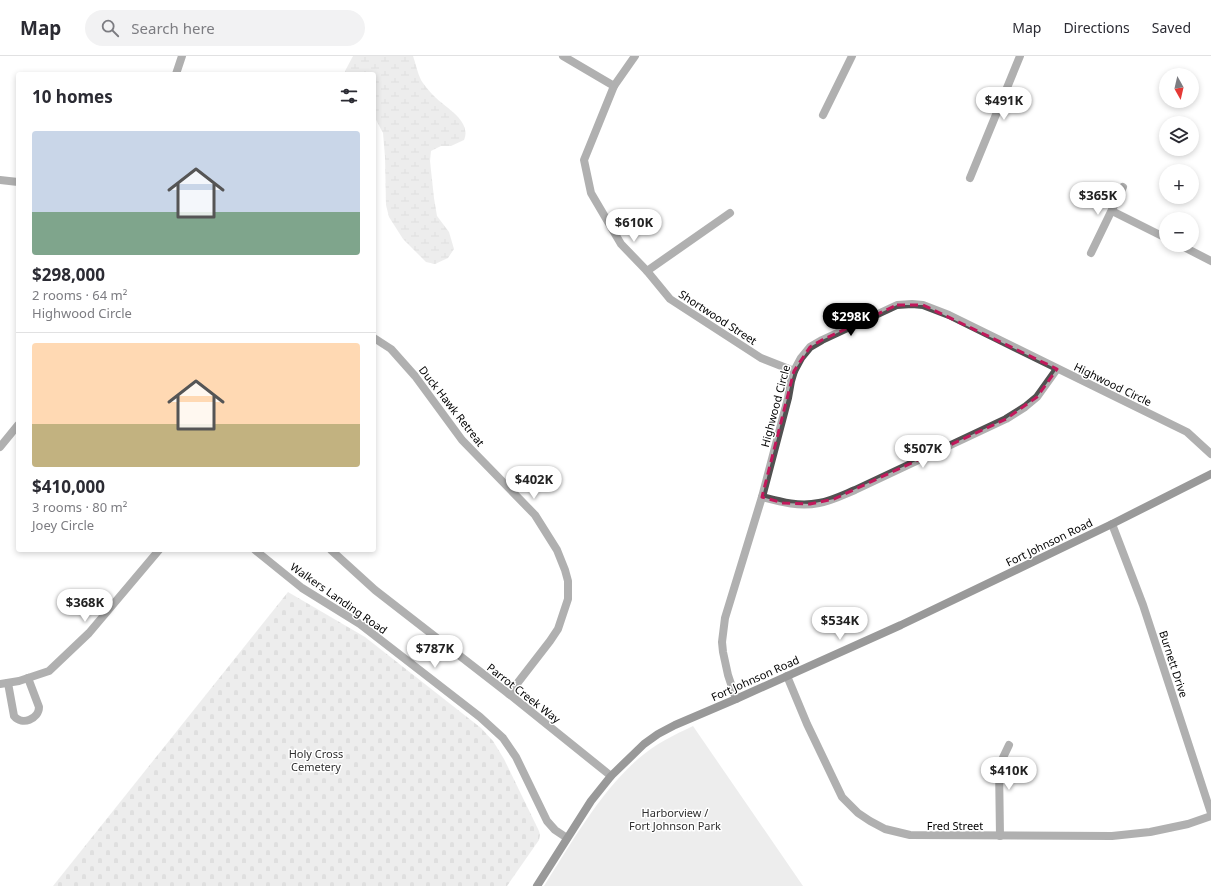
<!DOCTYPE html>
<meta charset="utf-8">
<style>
:root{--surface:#fff;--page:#f2f2f3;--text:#2b2b33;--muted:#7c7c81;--line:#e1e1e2;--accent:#000}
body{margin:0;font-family:"Noto Sans",sans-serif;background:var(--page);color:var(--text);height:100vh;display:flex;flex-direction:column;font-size:15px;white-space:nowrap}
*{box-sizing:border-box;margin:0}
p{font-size:13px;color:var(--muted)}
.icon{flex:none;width:22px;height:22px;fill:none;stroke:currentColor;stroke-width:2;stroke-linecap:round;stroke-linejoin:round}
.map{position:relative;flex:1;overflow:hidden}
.drawer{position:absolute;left:16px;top:16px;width:360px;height:480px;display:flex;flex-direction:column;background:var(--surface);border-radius:4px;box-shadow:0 2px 6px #0003}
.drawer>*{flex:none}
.needle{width:26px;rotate:172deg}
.fabs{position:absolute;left:1159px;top:12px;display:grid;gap:8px}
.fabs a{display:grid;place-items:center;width:40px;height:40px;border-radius:50%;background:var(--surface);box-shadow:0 2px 6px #0003;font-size:20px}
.price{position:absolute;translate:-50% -34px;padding:0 9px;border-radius:14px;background:#fff;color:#222;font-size:13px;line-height:26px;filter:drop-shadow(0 1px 2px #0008)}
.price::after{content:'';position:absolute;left:50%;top:24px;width:12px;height:9px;margin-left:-6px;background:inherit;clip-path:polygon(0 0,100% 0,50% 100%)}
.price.selected{background:var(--accent);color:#fff}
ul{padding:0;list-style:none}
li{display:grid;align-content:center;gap:8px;height:212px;padding:0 16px}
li+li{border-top:1px solid var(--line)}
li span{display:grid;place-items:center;height:124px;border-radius:4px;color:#555}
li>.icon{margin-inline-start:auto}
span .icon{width:72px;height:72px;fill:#fffc;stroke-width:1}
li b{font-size:17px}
h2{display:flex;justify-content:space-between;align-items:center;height:48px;padding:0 16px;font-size:17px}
header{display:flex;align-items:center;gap:24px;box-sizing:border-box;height:56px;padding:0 20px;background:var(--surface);border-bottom:1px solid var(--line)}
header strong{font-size:19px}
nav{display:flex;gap:22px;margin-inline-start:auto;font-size:14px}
.search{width:280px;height:36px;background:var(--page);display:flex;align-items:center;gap:10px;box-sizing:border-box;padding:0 14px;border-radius:22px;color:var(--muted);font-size:15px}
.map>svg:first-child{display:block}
</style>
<header>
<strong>Map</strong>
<div class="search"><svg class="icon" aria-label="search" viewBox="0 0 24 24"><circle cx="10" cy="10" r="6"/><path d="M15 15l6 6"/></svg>Search here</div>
<nav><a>Map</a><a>Directions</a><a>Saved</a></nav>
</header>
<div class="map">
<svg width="1211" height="830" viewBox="0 0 1211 830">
<defs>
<pattern id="wetland-marsh" width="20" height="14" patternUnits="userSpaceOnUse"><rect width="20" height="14" fill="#d8d8d8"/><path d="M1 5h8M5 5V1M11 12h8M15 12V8" fill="none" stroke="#b8b8b8"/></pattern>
<pattern id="cemetery-stones" width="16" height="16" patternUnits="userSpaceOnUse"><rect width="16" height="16" fill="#d8d8d8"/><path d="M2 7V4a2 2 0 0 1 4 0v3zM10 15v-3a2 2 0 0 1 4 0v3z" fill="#b8b8b8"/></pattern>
</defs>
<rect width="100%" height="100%" fill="#fff"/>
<path fill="url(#wetland-marsh)" d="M 353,0 L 413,0 C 416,8 417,16 421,24 C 424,29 430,36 435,41 C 446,52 472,65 464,84 L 451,90 L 441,90 L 431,95 L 430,105 L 434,142 L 437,160 L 449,176 L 454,193 L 448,202 L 435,208 L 426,206 L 403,183 L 389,161 L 386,149 L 385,101 L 383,77 L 374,60 L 374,18 L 345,18 L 345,15 Z"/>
<polygon fill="url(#cemetery-stones)" points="288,536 365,581 481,672 493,685 504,703 539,775 540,779 539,784 507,830 53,830"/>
<path fill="#d8d8d8" d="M 693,670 L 803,830 L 544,830 C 571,788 600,736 638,703 C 655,688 674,679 693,670 Z"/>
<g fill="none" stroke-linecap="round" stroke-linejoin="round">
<g stroke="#515151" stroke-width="8">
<polyline points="563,0 614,30"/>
<polyline points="635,0 614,30 584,104 591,137 621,188 647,215 670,243 761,302 794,315"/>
<polyline points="176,18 182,0"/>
<polyline points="823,59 852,0"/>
<polyline points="970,122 1020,0"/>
<polyline points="0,124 18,126"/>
<polyline points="1112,155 1166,182"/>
<polyline points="1180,189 1211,205"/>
<polyline points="1091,197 1123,131"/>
<polyline points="647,215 730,157"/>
<polyline points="374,282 391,293 415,320 462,384 535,459 557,494 565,514 568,525 568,543 558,573 550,585 509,638"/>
<polyline points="0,391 18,369"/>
<path d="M 762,441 C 781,446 799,451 819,447 C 831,445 843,439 855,434 L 1006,363 L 1025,351 L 1037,341 L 1057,313"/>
<polyline points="1112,468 1143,549 1211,757"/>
<polyline points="255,494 302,532 360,568 480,661 503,682 516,701 547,765 555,774 567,782"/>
<polyline points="331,494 375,534 509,638 611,720"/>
<polyline points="787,620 807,668 842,741 858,757 870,765 885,773 910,779 1112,780 1150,776 1188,768 1211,760"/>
<path d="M 8,627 L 14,660 C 22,670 39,663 39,651 L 28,622"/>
<polyline points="0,628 19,625 49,615 89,577 159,494"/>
<polyline points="736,643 728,619 723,596 722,586 725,562 762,441 788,342 791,325 794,315 801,302 810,291 822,284 897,249 912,248 923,249 949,259 1187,376 1211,398"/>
<polyline points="1000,780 999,710 1009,689"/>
</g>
<polyline stroke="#1e1e1e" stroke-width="8" points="537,830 591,745 611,720 644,688 658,678 675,669 736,643 901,569 1112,468 1211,418"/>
</g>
<path d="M0 0H1211V830H0ZM 897,249 L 923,249 L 1057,313 L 1037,341 L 1006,363 L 834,443 L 810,448 L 783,447 L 762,441 L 794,315 L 810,291 L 822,284 Z" fill="#fff" fill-opacity=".55" fill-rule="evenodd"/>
<path fill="none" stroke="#c2185b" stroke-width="3" stroke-dasharray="8 5" stroke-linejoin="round" d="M 897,249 L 923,249 L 1057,313 L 1037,341 L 1006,363 L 834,443 L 810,448 L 783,447 L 762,441 L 794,315 L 810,291 L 822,284 Z"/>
<g text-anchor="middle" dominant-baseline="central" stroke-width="3" stroke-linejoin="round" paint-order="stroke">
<g font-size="11" fill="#000" stroke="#fff">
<text transform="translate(718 261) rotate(33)">Shortwood Street</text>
<text transform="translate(1113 328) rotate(26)">Highwood Circle</text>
<text transform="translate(452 350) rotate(52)">Duck Hawk Retreat</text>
<text transform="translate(775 350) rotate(-75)">Highwood Circle</text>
<text transform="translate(1049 486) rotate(-26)">Fort Johnson Road</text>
<text transform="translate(339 542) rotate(35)">Walkers Landing Road</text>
<text transform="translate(1174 608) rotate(72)">Burnett Drive</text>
<text transform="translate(755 622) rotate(-24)">Fort Johnson Road</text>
<text transform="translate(524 637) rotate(38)">Parrot Creek Way</text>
<text x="955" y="769">Fred Street</text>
</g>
<g font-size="11" fill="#2f2f2f" stroke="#fff">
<text x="316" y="697">Holy Cross<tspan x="316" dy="13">Cemetery</tspan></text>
<text x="675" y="756">Harborview /<tspan x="675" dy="13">Fort Johnson Park</tspan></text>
</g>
</g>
</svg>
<div class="fabs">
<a><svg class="needle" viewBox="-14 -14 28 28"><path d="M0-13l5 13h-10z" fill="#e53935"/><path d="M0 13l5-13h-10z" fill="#7c7c81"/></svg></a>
<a><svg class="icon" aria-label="layers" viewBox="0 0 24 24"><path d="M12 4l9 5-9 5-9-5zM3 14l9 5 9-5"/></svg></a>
<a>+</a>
<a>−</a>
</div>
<b class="price" style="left:1004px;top:65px">$491K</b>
<b class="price" style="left:1098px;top:160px">$365K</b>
<b class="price" style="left:634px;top:187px">$610K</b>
<b class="price selected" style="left:851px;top:281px">$298K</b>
<b class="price" style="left:923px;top:413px">$507K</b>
<b class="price" style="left:534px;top:444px">$402K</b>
<b class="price" style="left:85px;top:567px">$368K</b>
<b class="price" style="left:840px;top:585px">$534K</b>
<b class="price" style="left:435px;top:613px">$787K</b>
<b class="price" style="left:1009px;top:735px">$410K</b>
<section class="drawer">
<h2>10 homes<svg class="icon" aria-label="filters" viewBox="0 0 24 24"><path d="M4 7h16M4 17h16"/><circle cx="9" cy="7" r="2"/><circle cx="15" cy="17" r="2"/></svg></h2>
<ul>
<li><span style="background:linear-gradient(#c9d6e8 65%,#7fa58c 0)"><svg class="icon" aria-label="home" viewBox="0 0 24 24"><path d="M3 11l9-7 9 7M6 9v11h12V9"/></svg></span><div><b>$298,000</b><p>2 rooms · 64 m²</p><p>Highwood Circle</p></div></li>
<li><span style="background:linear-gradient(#ffd9b3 65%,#c2b280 0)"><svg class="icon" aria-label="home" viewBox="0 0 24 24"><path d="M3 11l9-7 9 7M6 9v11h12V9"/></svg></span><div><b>$410,000</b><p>3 rooms · 80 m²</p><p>Joey Circle</p></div></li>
</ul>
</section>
</div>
